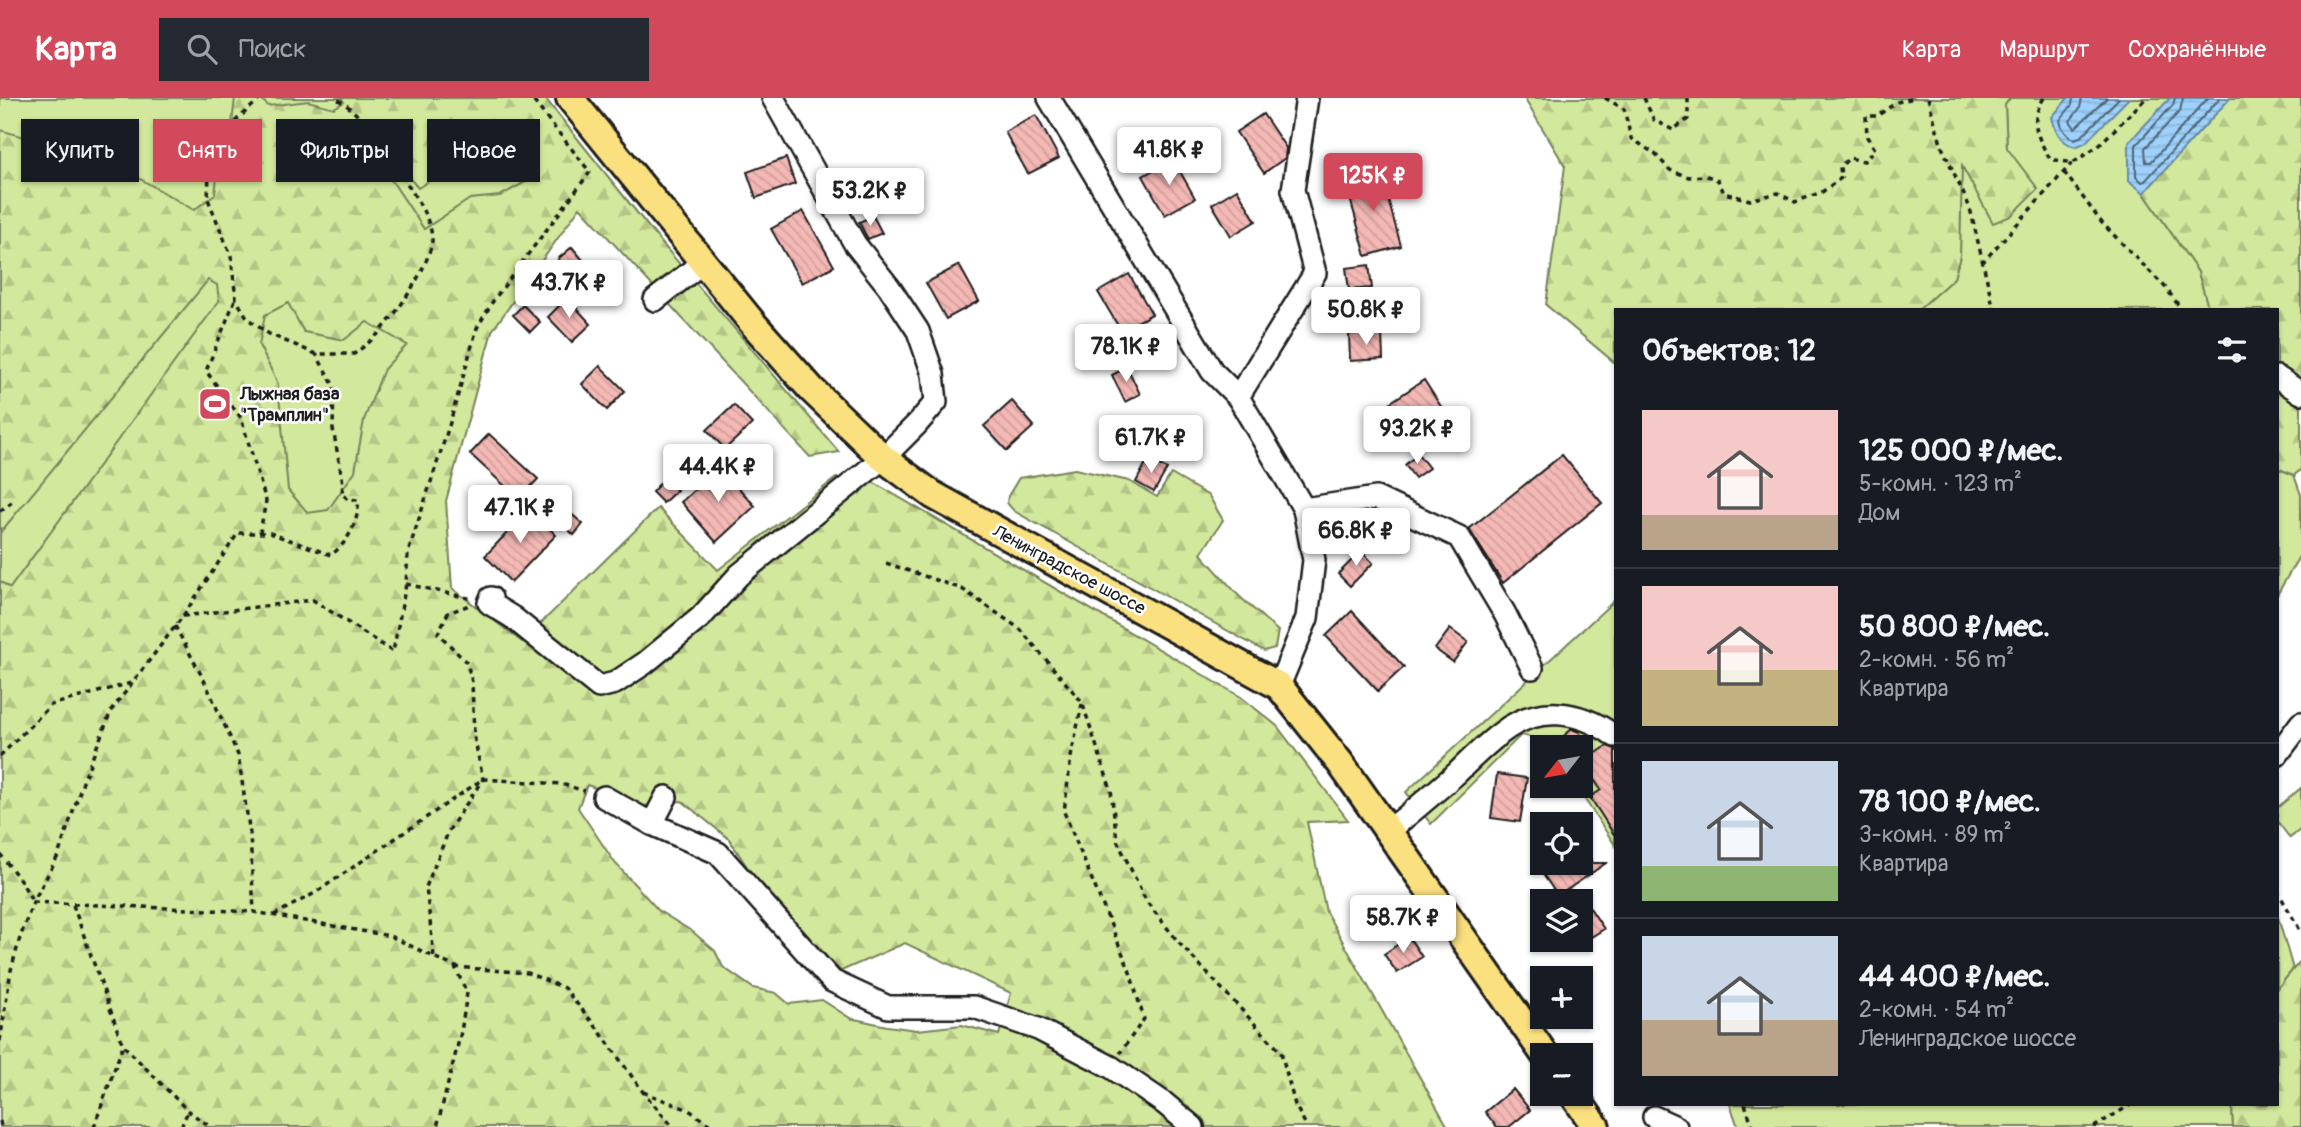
<!DOCTYPE html>
<html lang="ru">
<meta charset="utf-8">
<style>
:root{--surface:#171b24;--page:#242831;--text:#f1f3f6;--muted:#9ea1a6;--line:#363941;--accent:#d1495b}
body{margin:0;font-family:Pangolin,sans-serif;background:var(--page);color:var(--text);height:100vh;display:flex;flex-direction:column;font-size:26px;white-space:nowrap}
*{box-sizing:border-box;margin:0}
p{font-size:23px;color:var(--muted)}
.icon{flex:none;width:38px;height:38px;fill:none;stroke:currentColor;stroke-width:2;stroke-linecap:round;stroke-linejoin:round}
.map{position:relative;flex:1;overflow:hidden}
.side{position:absolute;left:1614px;top:210px;width:665px;height:798px;display:flex;flex-direction:column;background:var(--surface);border-radius:0px;box-shadow:0 2px 5px #0004}
.side>*{flex:none}
.hud{position:absolute;left:21px;top:21px;width:665px;height:63px;display:flex;gap:14px}
.needle{width:46px;rotate:239deg}
.tools{position:absolute;left:1530px;top:637px;display:grid;gap:14px}
.tools a{display:grid;place-items:center;width:63px;height:63px;border-radius:0px;background:var(--surface);box-shadow:0 2px 5px #0004;font-size:35px}
.price{position:absolute;translate:-50% -60px;padding:0 16px;border-radius:7px;background:#fff;color:#222;font-size:23px;line-height:46px;filter:drop-shadow(0 2px 4px #0008)}
.price::after{content:'';position:absolute;left:50%;top:42px;width:21px;height:16px;margin-left:-10px;background:inherit;clip-path:polygon(0 0,100% 0,50% 100%)}
.price.selected{background:var(--accent);color:#fff}
ul{padding:0;list-style:none}
li{display:flex;align-items:center;gap:21px;height:175px;padding:0 28px}
li+li{border-top:2px solid var(--line)}
li span{display:grid;place-items:center;flex:none;width:196px;height:140px;border-radius:0px;color:#555}
li>.icon{margin-inline-start:auto}
span .icon{width:84px;height:84px;fill:#fffc;stroke-width:1}
li b{font-size:30px}
h2{display:flex;justify-content:space-between;align-items:center;height:84px;padding:0 28px;font-size:30px}
.tag{padding:0 24px;border-radius:0px;background:var(--surface);box-shadow:0 2px 5px #0004;font-size:24px;line-height:63px}
.tag.selected{background:var(--accent);color:#fff}
header{display:flex;align-items:center;gap:42px;box-sizing:border-box;height:98px;padding:0 35px;background:var(--accent);color:#fff}
header strong{font-size:33px}
nav{display:flex;gap:38px;margin-inline-start:auto;font-size:24px}
.search{width:490px;height:63px;background:var(--page);display:flex;align-items:center;gap:18px;box-sizing:border-box;padding:0 24px;border-radius:0px;color:var(--muted);font-size:26px}
.map>svg:first-child{display:block}
</style>
<header>
<strong>Карта</strong>
<div class="search"><svg class="icon" aria-label="search" viewBox="0 0 24 24"><circle cx="10" cy="10" r="6"/><path d="M15 15l6 6"/></svg>Поиск</div>
<nav><a>Карта</a><a>Маршрут</a><a>Сохранённые</a></nav>
</header>
<div class="map">
<svg width="2301" height="1029" viewBox="0 0 2301 1029">
<defs>
<pattern id="forest-firs" width="22" height="20" patternUnits="userSpaceOnUse" patternTransform="scale(1.75)"><rect width="22" height="20" fill="#d2e89c"/><path d="M5 1l3.5 6h-7zM16 11l3.5 6h-7z" fill="#b4c686"/></pattern>
<pattern id="water-rules" width="6" height="5" patternUnits="userSpaceOnUse" patternTransform="scale(1.75)"><rect width="6" height="5" fill="#9ed2fc"/><path d="M0 2.5h6" fill="none" stroke="#88b4d7"/></pattern>
<pattern id="building-back-hatch" width="6" height="6" patternUnits="userSpaceOnUse" patternTransform="scale(1.75)"><rect width="6" height="6" fill="#f4b8b5"/><path d="M-1 5l2 2M0 0l6 6M5-1l2 2" fill="none" stroke="#d19e9b"/></pattern>
</defs>
<rect width="100%" height="100%" fill="#fff"/>
<filter id="ink" filterUnits="userSpaceOnUse"><feTurbulence type="fractalNoise" baseFrequency=".0143" numOctaves="2"/><feDisplacementMap in="SourceGraphic" scale="14" xChannelSelector="R" yChannelSelector="G"/><feConvolveMatrix kernelMatrix="1 2 1 2 8 2 1 2 1" color-interpolation-filters="sRGB"/></filter>
<g filter="url(#ink)">
<g fill="#d2e89c" stroke="#77825c" stroke-width="2">
<polygon points="0,0 517,0 567,77 465,227 383,538 0,620"/>
<polygon points="2010,0 2230,0 2144,95 2198,174 2209,212 1918,212 1954,180 1960,158 1961,67 2007,50 2005,7"/>
<polygon points="2277,370 2294,377 2301,397 2301,455 2277,497"/>
<polygon points="1615,502 1615,747 1576,688 1580,688 1580,649 1549,649 1544,642 1521,637 1431,726 1406,694"/>
<polygon points="2301,690 2301,731 2290,740 2277,723 2277,710"/>
<polygon points="2277,816 2293,871 2277,891"/>
<polygon points="1730,1006 2232,1006 2233,1029 1738,1029"/>
</g>
<g fill="url(#forest-firs)" stroke="#77825c" stroke-width="2" fill-rule="evenodd">
<path d="M 235,0 L 260,0 L 268,8 L 308,3 L 334,10 L 344,4 L 341,0 L 545,0 L 655,137 L 839,354 L 810,359 L 580,109 L 492,233 L 446,403 L 452,490 L 522,544 L 658,410 L 718,472 L 836,380 L 871,383 L 1241,599 L 1277,628 L 1348,722 L 1307,724 L 1326,814 L 1448,1029 L 0,1029 L 0,483 L 10,490 L 219,203 L 217,187 L 208,182 L 0,435 L 0,32 L 111,64 L 194,112 L 215,96 L 218,71 L 230,43 ZM 486,27 L 524,40 L 536,59 L 529,82 L 500,98 L 470,101 L 424,131 L 384,71 L 394,62 L 418,90 L 457,65 L 469,36 ZM 288,205 L 304,234 L 344,242 L 367,224 L 407,247 L 384,271 L 364,322 L 355,373 L 328,412 L 308,415 L 288,392 L 278,286 L 259,247 L 265,217 ZM 587,687 L 644,708 L 682,703 L 729,741 L 771,806 L 841,873 L 905,845 L 1011,895 L 999,937 L 962,927 L 917,932 L 887,928 L 850,920 L 822,902 L 789,906 L 776,895 L 753,890 L 723,869 L 715,853 L 693,834 L 659,813 L 615,765 L 578,710 Z"/>
<polygon points="1524,0 2010,0 2005,7 2007,50 2038,91 2011,118 1993,125 1962,68 1960,158 1954,180 1918,212 1615,212 1615,265 1546,207 1565,68"/>
<polygon points="2230,0 2301,0 2301,372 2294,377 2277,370 2277,212 2209,212 2198,174 2144,95"/>
<polygon points="1075,371 1129,383 1157,399 1171,376 1209,398 1223,422 1201,456 1239,498 1278,533 1275,550 1264,553 1014,413 1007,405 1008,398 1019,380"/>
<polygon points="2301,862 2301,1029 2233,1029 2232,1006 2277,1006 2277,891"/>
</g>
<g fill="url(#water-rules)" stroke="#6a89a2" stroke-width="2">
<path d="M 2068,0 L 2129,0 L 2085,45 L 2075,49 C 2061,44 2055,34 2052,19 Z"/>
<polygon points="2170,0 2230,0 2144,95 2129,83 2129,44"/>
</g>
<g fill="none" stroke-linecap="round" stroke-linejoin="round">
<g stroke="#506576" stroke-width="2">
<path d="M 2073,0 L 2072,7 L 2060,22 C 2061,30 2067,39 2075,41 L 2082,38 L 2119,0"/>
<polyline points="2082,0 2080,10 2070,23 2075,30 2107,0"/>
<polyline points="2175,0 2173,7 2136,47 2136,78 2142,84 2145,83 2220,0"/>
<polyline points="2183,0 2180,13 2145,50 2146,64 2151,64 2208,0"/>
</g>
</g>
<g fill="url(#building-back-hatch)" stroke="#1c1c1c" stroke-width="2">
<polygon points="1263,16 1286,50 1285,60 1264,75 1236,34"/>
<polygon points="1036,17 1059,60 1028,76 1005,34"/>
<polygon points="786,60 795,86 756,100 747,74"/>
<polygon points="1173,61 1195,100 1165,117 1143,78"/>
<polygon points="1380,72 1401,148 1366,158 1345,82"/>
<polygon points="1237,91 1256,123 1231,138 1212,106"/>
<polygon points="803,113 834,168 802,185 771,131"/>
<polygon points="873,118 882,135 868,141 859,124"/>
<polygon points="572,149 588,168 573,180 558,161"/>
<polygon points="959,167 979,203 946,221 926,185"/>
<polygon points="1369,167 1372,190 1349,192 1346,170"/>
<polygon points="1129,176 1152,216 1121,233 1098,194"/>
<polygon points="567,200 591,226 572,244 548,219"/>
<polygon points="523,207 540,224 530,234 513,217"/>
<polygon points="1382,235 1383,261 1350,263 1349,236"/>
<polygon points="600,268 625,293 607,312 582,286"/>
<polygon points="1127,269 1140,296 1125,304 1112,277"/>
<polygon points="1424,282 1447,318 1414,339 1391,304"/>
<polygon points="1012,303 1034,328 1007,353 984,328"/>
<polygon points="734,307 752,326 725,351 707,332"/>
<polygon points="489,336 538,381 519,401 470,356"/>
<polygon points="1418,356 1429,370 1415,380 1405,367"/>
<polygon points="1562,357 1602,405 1503,485 1469,431"/>
<polygon points="1148,361 1167,371 1154,394 1136,384"/>
<polygon points="720,369 755,408 716,444 681,404"/>
<polygon points="665,380 677,392 663,405 652,394"/>
<polygon points="530,411 556,437 511,484 485,458"/>
<polygon points="568,413 583,426 574,437 559,424"/>
<polygon points="1361,453 1373,465 1350,488 1338,476"/>
<polygon points="1352,513 1404,569 1378,593 1326,538"/>
<polygon points="1450,531 1468,544 1453,564 1435,551"/>
<polygon points="1572,631 1579,634 1595,656 1607,648 1615,651 1615,738 1590,699 1601,692 1580,661 1580,649 1551,649"/>
<polygon points="1497,676 1527,680 1520,724 1491,720"/>
<polygon points="1580,746 1593,765 1606,765 1558,798 1535,765 1580,765"/>
<polygon points="1580,795 1604,831 1580,846"/>
<polygon points="1409,839 1422,859 1397,875 1384,856"/>
<polygon points="1513,991 1530,1012 1509,1029 1497,1029 1485,1014"/>
</g>
<g fill="none" stroke-linecap="round" stroke-linejoin="round">
<defs>
<g id="minor">
<polyline points="1049,0 1212,273 1238,299 1304,411 1314,462 1307,520 1279,588"/>
<polyline points="655,202 703,164"/>
<polyline points="2277,279 2301,295"/>
<polyline points="1238,299 1315,175 1293,92 1307,0"/>
<polyline points="1304,411 1376,400 1459,439 1505,516 1532,570"/>
<polyline points="491,500 489,505 512,519 599,589 615,585 645,565 701,519 739,477 883,360 917,326 936,304 933,276 918,233 889,189 855,146 773,0"/>
<polyline points="2277,657 2301,625"/>
<polyline points="604,699 652,726 718,755 832,883 888,909 974,909 1038,931 1111,969 1164,1005 1193,1029"/>
<polyline points="652,726 666,699"/>
<path d="M 1387,734 C 1411,715 1434,695 1457,675 C 1471,661 1485,647 1501,635 C 1538,606 1579,612 1615,638"/>
<polyline points="1654,1019 1676,1029"/>
</g>
<g id="major">
<polyline points="570,0 755,228 812,292 883,360 933,397 1279,588 1341,666 1545,957"/>
<polyline points="1573,996 1596,1029"/>
</g>
</defs>
<use href="#minor" stroke="#1c1c1c" stroke-width="26"/>
<use href="#major" stroke="#1c1c1c" stroke-width="32"/>
<g stroke="#1c1c1c" stroke-width="3.5" stroke-dasharray="5 5" stroke-linecap="butt">
<path d="M 261,0 L 230,28 L 209,74 L 208,101 L 231,158 L 236,201 L 248,221 L 269,236 L 316,256 L 354,256 C 362,250 371,243 378,236 C 396,217 429,169 432,143 C 434,120 399,74 385,54 C 372,36 355,8 334,0"/>
<polyline points="1605,0 1624,11 1631,40 1655,56 1670,72 1689,79 1707,78 1718,82 1724,95 1750,102 1778,95 1795,104 1822,94 1841,80 1840,69 1849,60 1864,63 1875,51 1867,39 1866,18 1877,18 1897,4 1914,0"/>
<polyline points="1644,0 1654,22 1673,32 1688,21 1688,0"/>
<polyline points="1928,0 1942,49 1970,110 1994,212"/>
<path d="M 2044,0 C 2028,24 2038,40 2050,61 L 2073,65 L 2099,47 L 2146,0"/>
<polyline points="2064,74 2102,125 2165,189 2182,212"/>
<polyline points="1982,165 2072,65"/>
<polyline points="235,202 206,273 241,320 266,403 260,434"/>
<polyline points="0,413 12,404"/>
<polyline points="886,465 962,491 1020,531 1082,604 1111,692 1117,742 1146,803 1180,846 1281,954 1295,1007 1307,1029"/>
<polyline points="406,486 473,501"/>
<polyline points="183,518 313,502 393,554 406,486 408,455 449,328 477,230 493,203 590,74 531,0"/>
<polyline points="175,528 205,584 238,657 250,736 254,814"/>
<polyline points="1082,606 1071,659 1064,714 1129,871 1144,921 1120,955"/>
<polyline points="0,658 51,607 131,585"/>
<polyline points="0,756 21,783 33,804"/>
<polyline points="2277,792 2301,834"/>
<polyline points="33,804 254,814 390,838 455,869 467,895 461,934 437,1029"/>
<polyline points="73,807 123,947 188,1013 211,1029"/>
<polyline points="274,817 315,795 483,681 561,686 585,693"/>
<polyline points="434,858 426,789 449,732 483,681 474,638 472,584 467,565 438,535 448,515 472,506"/>
<polyline points="455,869 528,875 564,890 598,931 643,994 673,1029"/>
<path d="M 0,943 L 11,872 L 20,840 L 33,804 L 58,758 L 84,681 L 111,613 L 183,518 L 238,435 L 270,435 L 331,457 C 347,446 360,422 358,402 L 348,401 L 342,396 L 343,385 L 333,331 L 334,288 L 316,256"/>
<polyline points="643,994 689,1012 713,1029"/>
<polyline points="1745,1006 1753,1029"/>
<polyline points="0,1023 1,1029"/>
<polyline points="94,1029 123,947"/>
<polyline points="181,1029 188,1013"/>
<polyline points="2094,1029 2132,1006"/>
</g>
<use href="#minor" stroke="#fff" stroke-width="21"/>
<use href="#major" stroke="#fbe080" stroke-width="26"/>
</g>
</g>
<defs>
<symbol id="stadium-square" viewBox="-11 -11 22 22"><rect x="-9" y="-9" width="18" height="18" rx="4" fill="#d1495b" stroke="#fff"/><path d="M0-5a6.5 5 0 1 0 0 10a6.5 5 0 1 0 0-10ZM-3.5-1.8h7v3.6h-7Z" fill="#fff"/></symbol>
</defs>
<g fill-rule="evenodd">
<use href="#stadium-square" x="196" y="287" width="38" height="38"/>
</g>
<g text-anchor="middle" dominant-baseline="central" stroke-width="5" stroke-linejoin="round" paint-order="stroke">
<g font-size="18" font-weight="bold" fill="#1c1c1c" stroke="#fff" text-anchor="start">
<text x="240" y="296">Лыжная база<tspan x="240" dy="21">"Трамплин"</tspan></text>
</g>
<g font-size="18" fill="#1c1c1c" stroke="#fff">
<text transform="translate(1069 472) rotate(28)">Ленинградское шоссе</text>
</g>
</g>
</svg>
<div class="tools">
<a><svg class="needle" viewBox="-14 -14 28 28"><path d="M0-13l5 13h-10z" fill="#e53935"/><path d="M0 13l5-13h-10z" fill="#9ea1a6"/></svg></a>
<a><svg class="icon" aria-label="locate" viewBox="0 0 24 24"><circle cx="12" cy="12" r="6"/><path d="M12 2v4M12 18v4M2 12h4M18 12h4"/></svg></a>
<a><svg class="icon" aria-label="layers" viewBox="0 0 24 24"><path d="M12 4l9 5-9 5-9-5zM3 14l9 5 9-5"/></svg></a>
<a>+</a>
<a>−</a>
</div>
<b class="price" style="left:1169px;top:89px">41.8K ₽</b>
<b class="price selected" style="left:1373px;top:115px">125K ₽</b>
<b class="price" style="left:870px;top:130px">53.2K ₽</b>
<b class="price" style="left:569px;top:222px">43.7K ₽</b>
<b class="price" style="left:1366px;top:249px">50.8K ₽</b>
<b class="price" style="left:1126px;top:286px">78.1K ₽</b>
<b class="price" style="left:1417px;top:368px">93.2K ₽</b>
<b class="price" style="left:1151px;top:377px">61.7K ₽</b>
<b class="price" style="left:718px;top:406px">44.4K ₽</b>
<b class="price" style="left:520px;top:447px">47.1K ₽</b>
<b class="price" style="left:1356px;top:470px">66.8K ₽</b>
<b class="price" style="left:1403px;top:857px">58.7K ₽</b>
<div class="hud">
<a class="tag">Купить</a>
<a class="tag selected">Снять</a>
<a class="tag">Фильтры</a>
<a class="tag">Новое</a>
</div>
<section class="side">
<h2>Объектов: 12<svg class="icon" aria-label="filters" viewBox="0 0 24 24"><path d="M4 7h16M4 17h16"/><circle cx="9" cy="7" r="2"/><circle cx="15" cy="17" r="2"/></svg></h2>
<ul>
<li><span style="background:linear-gradient(#f6c9c9 75%,#b9a48a 0)"><svg class="icon" aria-label="home" viewBox="0 0 24 24"><path d="M3 11l9-7 9 7M6 9v11h12V9"/></svg></span><div><b>125 000 ₽/мес.</b><p>5-комн. · 123 m²</p><p>Дом</p></div></li>
<li><span style="background:linear-gradient(#f6c9c9 60%,#c2b280 0)"><svg class="icon" aria-label="home" viewBox="0 0 24 24"><path d="M3 11l9-7 9 7M6 9v11h12V9"/></svg></span><div><b>50 800 ₽/мес.</b><p>2-комн. · 56 m²</p><p>Квартира</p></div></li>
<li><span style="background:linear-gradient(#c9d6e8 75%,#8fb573 0)"><svg class="icon" aria-label="home" viewBox="0 0 24 24"><path d="M3 11l9-7 9 7M6 9v11h12V9"/></svg></span><div><b>78 100 ₽/мес.</b><p>3-комн. · 89 m²</p><p>Квартира</p></div></li>
<li><span style="background:linear-gradient(#c9d6e8 60%,#b9a48a 0)"><svg class="icon" aria-label="home" viewBox="0 0 24 24"><path d="M3 11l9-7 9 7M6 9v11h12V9"/></svg></span><div><b>44 400 ₽/мес.</b><p>2-комн. · 54 m²</p><p>Ленинградское шоссе</p></div></li>
</ul>
</section>
</div>
